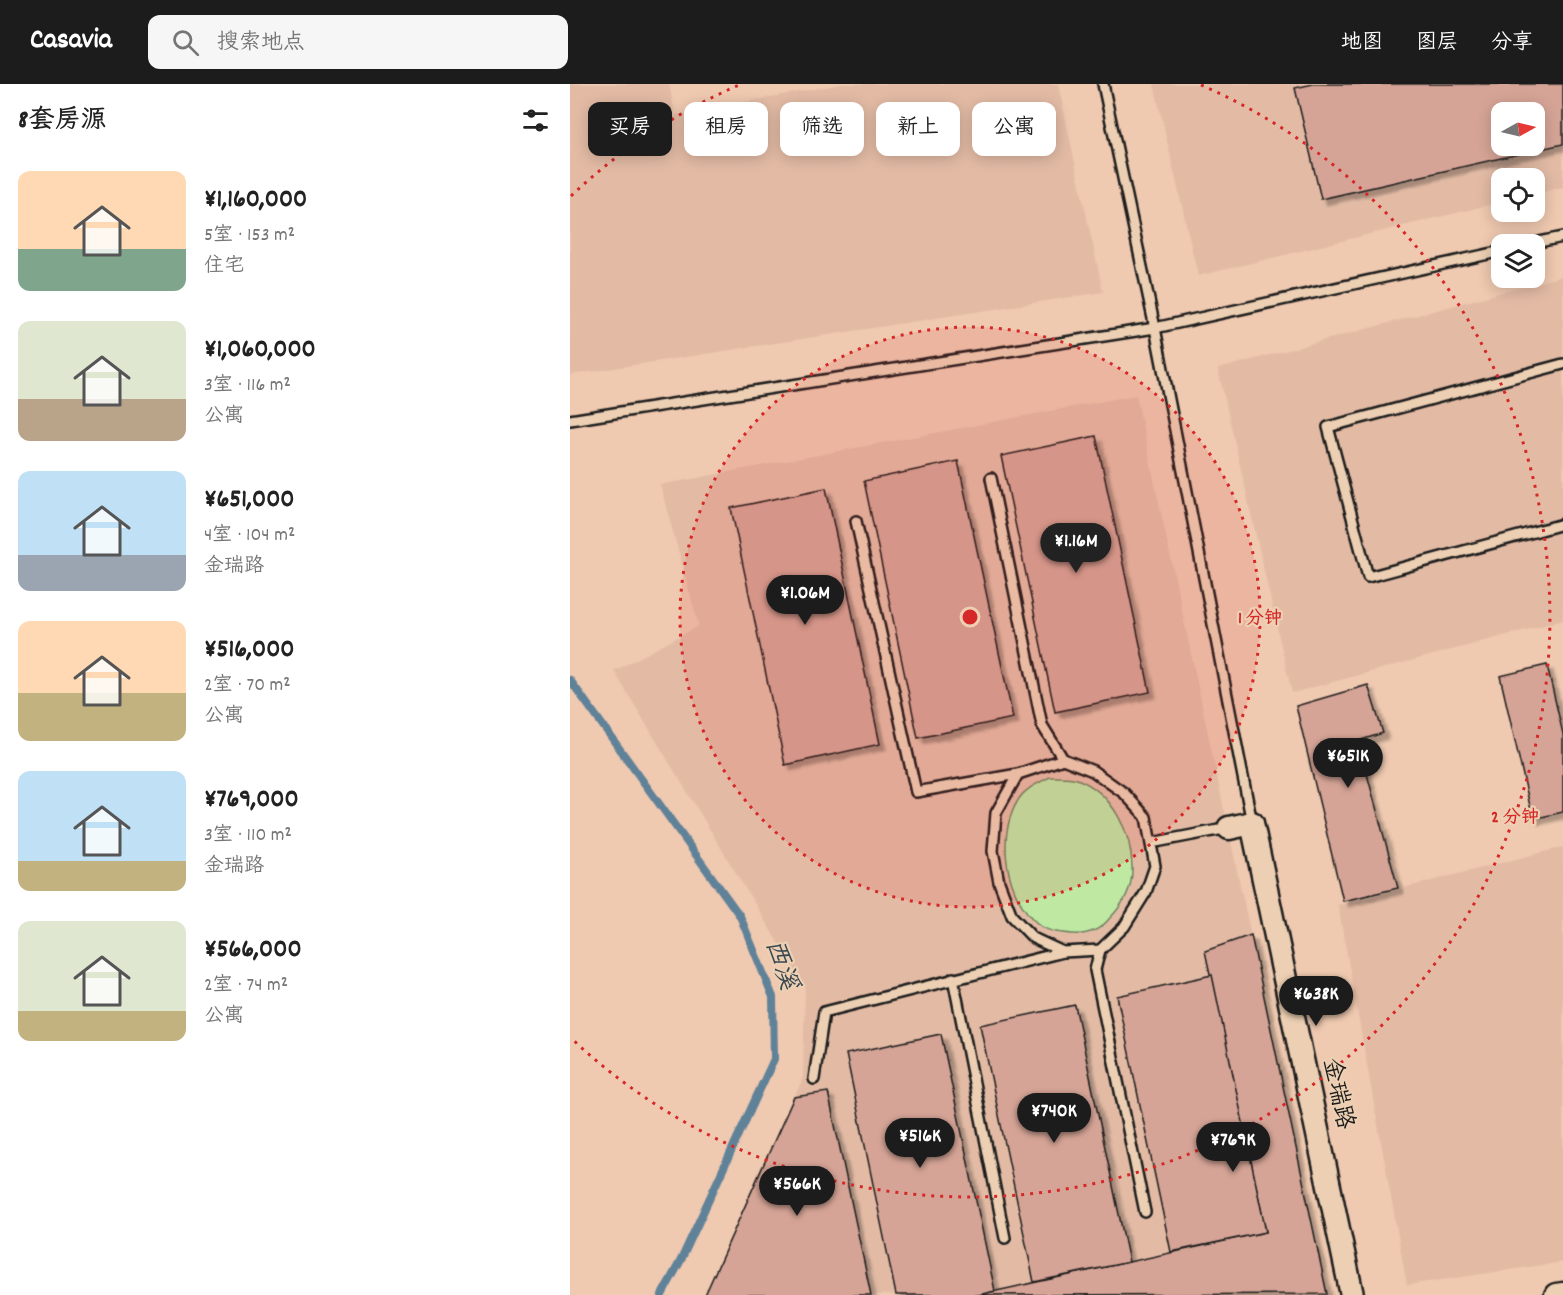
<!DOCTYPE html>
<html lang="zh">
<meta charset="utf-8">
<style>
:root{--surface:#fff;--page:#f6f6f6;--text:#222;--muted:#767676;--accent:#1c1c1c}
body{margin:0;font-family:Dekko,"LXGW WenKai TC",sans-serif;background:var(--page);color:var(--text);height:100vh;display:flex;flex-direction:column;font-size:22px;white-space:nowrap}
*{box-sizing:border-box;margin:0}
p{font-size:20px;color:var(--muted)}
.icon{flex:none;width:33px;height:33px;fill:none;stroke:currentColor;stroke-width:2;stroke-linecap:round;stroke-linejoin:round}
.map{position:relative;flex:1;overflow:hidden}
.details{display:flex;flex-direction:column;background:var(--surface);width:570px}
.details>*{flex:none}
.hud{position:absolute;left:18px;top:18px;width:570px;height:54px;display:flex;gap:12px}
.needle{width:39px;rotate:82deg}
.tools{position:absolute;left:921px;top:18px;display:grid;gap:12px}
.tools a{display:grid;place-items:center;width:54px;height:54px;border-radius:12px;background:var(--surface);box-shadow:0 3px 15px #0003;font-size:30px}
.price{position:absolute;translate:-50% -51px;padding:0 14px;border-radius:21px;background:var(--accent);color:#fff;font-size:20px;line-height:39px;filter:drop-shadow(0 2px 3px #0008)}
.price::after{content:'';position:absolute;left:50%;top:36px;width:18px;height:14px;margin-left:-9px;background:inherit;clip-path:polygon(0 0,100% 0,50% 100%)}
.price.active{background:#222;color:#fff}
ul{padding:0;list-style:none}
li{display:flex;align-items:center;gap:18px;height:150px;padding:0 18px}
li span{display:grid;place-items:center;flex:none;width:168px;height:120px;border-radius:12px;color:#555}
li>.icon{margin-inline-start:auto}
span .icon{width:72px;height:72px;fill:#fffc;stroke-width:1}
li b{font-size:26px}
h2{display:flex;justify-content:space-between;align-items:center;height:72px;padding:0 18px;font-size:26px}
.pill{padding:0 21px;border-radius:12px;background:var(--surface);box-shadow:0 3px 15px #0003;font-size:21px;line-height:54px}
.pill.active{background:var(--accent);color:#fff}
header{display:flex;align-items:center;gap:36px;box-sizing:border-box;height:84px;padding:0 30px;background:var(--accent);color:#fff}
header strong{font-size:28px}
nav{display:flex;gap:33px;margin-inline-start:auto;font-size:21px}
.search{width:420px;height:54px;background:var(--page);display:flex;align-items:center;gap:15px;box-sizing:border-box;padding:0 21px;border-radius:12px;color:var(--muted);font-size:22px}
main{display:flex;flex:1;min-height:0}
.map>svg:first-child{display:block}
</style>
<header>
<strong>Casavia</strong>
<div class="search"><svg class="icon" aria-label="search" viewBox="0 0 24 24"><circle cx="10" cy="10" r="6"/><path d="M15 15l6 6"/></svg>搜索地点</div>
<nav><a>地图</a><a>图层</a><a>分享</a></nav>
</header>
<main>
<section class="details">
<h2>8套房源<svg class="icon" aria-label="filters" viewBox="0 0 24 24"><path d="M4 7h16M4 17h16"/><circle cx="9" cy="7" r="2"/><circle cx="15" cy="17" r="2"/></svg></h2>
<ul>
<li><span style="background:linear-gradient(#ffd9b3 65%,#7fa58c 0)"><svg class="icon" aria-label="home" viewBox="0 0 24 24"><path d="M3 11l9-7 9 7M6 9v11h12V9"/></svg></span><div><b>¥1,160,000</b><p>5室 · 153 m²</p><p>住宅</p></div></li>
<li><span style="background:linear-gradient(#dfe7d0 65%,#b9a48a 0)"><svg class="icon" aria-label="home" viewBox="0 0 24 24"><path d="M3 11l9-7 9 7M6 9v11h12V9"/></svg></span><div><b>¥1,060,000</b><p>3室 · 116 m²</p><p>公寓</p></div></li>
<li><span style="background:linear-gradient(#bfe0f5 70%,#9aa5b1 0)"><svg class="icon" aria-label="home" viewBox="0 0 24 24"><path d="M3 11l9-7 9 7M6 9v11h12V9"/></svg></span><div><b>¥651,000</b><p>4室 · 104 m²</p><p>金瑞路</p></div></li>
<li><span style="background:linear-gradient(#ffd9b3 60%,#c2b280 0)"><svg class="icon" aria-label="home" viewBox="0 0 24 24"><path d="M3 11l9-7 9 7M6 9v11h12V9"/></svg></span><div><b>¥516,000</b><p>2室 · 70 m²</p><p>公寓</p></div></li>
<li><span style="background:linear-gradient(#bfe0f5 75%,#c2b280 0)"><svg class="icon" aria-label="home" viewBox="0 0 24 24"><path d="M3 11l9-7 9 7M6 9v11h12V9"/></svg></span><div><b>¥769,000</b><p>3室 · 110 m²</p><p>金瑞路</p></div></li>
<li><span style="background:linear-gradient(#dfe7d0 75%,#c2b280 0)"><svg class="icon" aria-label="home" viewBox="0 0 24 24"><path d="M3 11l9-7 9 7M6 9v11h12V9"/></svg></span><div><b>¥566,000</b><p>2室 · 74 m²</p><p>公寓</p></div></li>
</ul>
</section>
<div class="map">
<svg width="993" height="1211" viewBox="0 0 993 1211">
<defs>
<filter id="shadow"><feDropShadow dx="5.5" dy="5.5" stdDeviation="1.5" flood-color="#0004"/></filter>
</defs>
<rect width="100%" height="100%" fill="#efc9b0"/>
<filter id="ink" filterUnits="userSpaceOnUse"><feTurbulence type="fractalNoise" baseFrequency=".0167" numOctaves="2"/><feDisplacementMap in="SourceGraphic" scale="12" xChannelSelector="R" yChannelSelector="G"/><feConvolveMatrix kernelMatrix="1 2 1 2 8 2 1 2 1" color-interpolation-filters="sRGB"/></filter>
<g filter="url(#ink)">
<g fill="#e3bba5" fill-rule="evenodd">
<polygon points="0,0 99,0 105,31 271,0 488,0 533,208 0,291"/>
<path d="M 584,0 L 993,0 L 993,103 L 965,110 L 964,94 L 932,94 L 931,118 L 628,192 ZM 932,28 L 964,28 L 964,62 L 932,62 Z"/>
<polygon points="993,192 993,536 722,609 648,285"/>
<polygon points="566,311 757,1210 135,1211 233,994 235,903 44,587 129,542 90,401"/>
<polygon points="993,763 993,1178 837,1201 768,821"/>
</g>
<path fill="#bfe8a3" stroke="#6e8260" stroke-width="1.5" d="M 480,693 C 488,693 499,692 507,695 C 543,709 563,750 562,787 C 562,806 552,822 539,835 C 530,846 517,851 503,850 C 491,849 477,848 468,840 C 436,813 426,754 447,718 C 454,705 468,699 480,693 Z"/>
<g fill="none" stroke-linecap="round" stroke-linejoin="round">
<polyline stroke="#608299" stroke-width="8" points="0,596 170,832 203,913 204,975 111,1176 92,1211"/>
</g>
<g fill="#d5a496" stroke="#1c1c1c" stroke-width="1.5" fill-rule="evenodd" filter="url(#shadow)">
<path d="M 743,0 L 993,0 L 993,60 L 751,115 L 725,4 ZM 932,28 L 964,28 L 964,62 L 932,62 Z"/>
<polygon points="526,352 580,608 485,628 431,372"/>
<polygon points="388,377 443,634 348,654 294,397"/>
<polygon points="256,404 310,660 215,681 161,424"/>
<polygon points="977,581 993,650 993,728 963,735 930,592"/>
<polygon points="798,601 813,649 788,657 828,804 773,817 726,622"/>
<polygon points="681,851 757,1210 408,1211 696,1148 635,867"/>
<polygon points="642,891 696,1148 601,1168 547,912"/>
<polygon points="505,921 559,1178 464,1198 410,941"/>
<polygon points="371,950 425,1207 408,1211 326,1211 276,970"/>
<polygon points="258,1008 301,1211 135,1211 224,1013"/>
</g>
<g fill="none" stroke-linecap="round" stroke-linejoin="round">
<defs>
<g id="service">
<polyline points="533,0 585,244 682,739"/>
<polyline points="959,160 993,153"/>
<polyline points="993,280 758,343 798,493 993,440"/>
<polyline points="0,336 585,244 932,167"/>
<polyline points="421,394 472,641 493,675"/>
<polyline points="286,437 346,708 448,690"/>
<polygon points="493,675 523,687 554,709 576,733 585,782 576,808 554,843 530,866 493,868 463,854 442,832 429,798 423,767 426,729 448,690"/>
<polyline points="581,759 659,744"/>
<polyline points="530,866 525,886 575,1128"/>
<polyline points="383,894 435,1154"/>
<polyline points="244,995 254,928 493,868"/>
</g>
<g id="tertiary">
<polyline points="659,744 682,739 782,1211"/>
<polyline points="986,1211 993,1210"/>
</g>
</defs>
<use href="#service" stroke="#1c1c1c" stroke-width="14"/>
<use href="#tertiary" stroke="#1c1c1c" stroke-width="27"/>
<use href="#service" stroke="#edd0b3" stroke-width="9"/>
<use href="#tertiary" stroke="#edd0b3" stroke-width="22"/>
</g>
</g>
<circle cx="400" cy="533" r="290" fill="#d62828" fill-opacity=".12"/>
<g fill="none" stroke="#d62828" stroke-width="3" stroke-dasharray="3 6">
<circle cx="400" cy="533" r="290"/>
<path d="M1 112A580 580 0 0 1 169 1M631 1A580 580 0 1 1 1 954"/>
</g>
<g text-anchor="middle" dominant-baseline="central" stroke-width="4.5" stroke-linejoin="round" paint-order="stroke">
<g font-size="24" fill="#1c1c1c" stroke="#edd0b3">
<text transform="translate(767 1010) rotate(78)">金瑞路</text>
</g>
<g font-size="26" font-style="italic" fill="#384650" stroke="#edd0b3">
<text transform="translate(210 881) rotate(71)">西溪</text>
</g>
</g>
<circle cx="400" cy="533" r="9" fill="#d62828" stroke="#edd0b3" stroke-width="3"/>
<g font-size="18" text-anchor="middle" font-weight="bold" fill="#d62828" stroke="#edd0b3" stroke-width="4.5" stroke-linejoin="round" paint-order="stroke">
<text x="690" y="539">1 分钟</text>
<text x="945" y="738">2 分钟</text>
</g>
</svg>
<div class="tools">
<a><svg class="needle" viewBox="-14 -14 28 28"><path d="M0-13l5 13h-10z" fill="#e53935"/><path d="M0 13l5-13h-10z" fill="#767676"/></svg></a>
<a><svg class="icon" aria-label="locate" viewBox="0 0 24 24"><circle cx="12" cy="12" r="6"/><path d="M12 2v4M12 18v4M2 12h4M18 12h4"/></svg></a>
<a><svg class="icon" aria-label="layers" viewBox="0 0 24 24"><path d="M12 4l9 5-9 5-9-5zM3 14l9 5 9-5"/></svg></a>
</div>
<b class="price active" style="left:506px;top:490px">¥1.16M</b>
<b class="price" style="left:235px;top:542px">¥1.06M</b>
<b class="price" style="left:778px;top:705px">¥651K</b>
<b class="price" style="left:746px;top:943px">¥638K</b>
<b class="price" style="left:484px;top:1060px">¥740K</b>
<b class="price" style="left:350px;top:1085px">¥516K</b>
<b class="price" style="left:663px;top:1089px">¥769K</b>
<b class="price" style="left:227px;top:1133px">¥566K</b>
<div class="hud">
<a class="pill active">买房</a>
<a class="pill">租房</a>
<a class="pill">筛选</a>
<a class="pill">新上</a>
<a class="pill">公寓</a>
</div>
</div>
</main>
